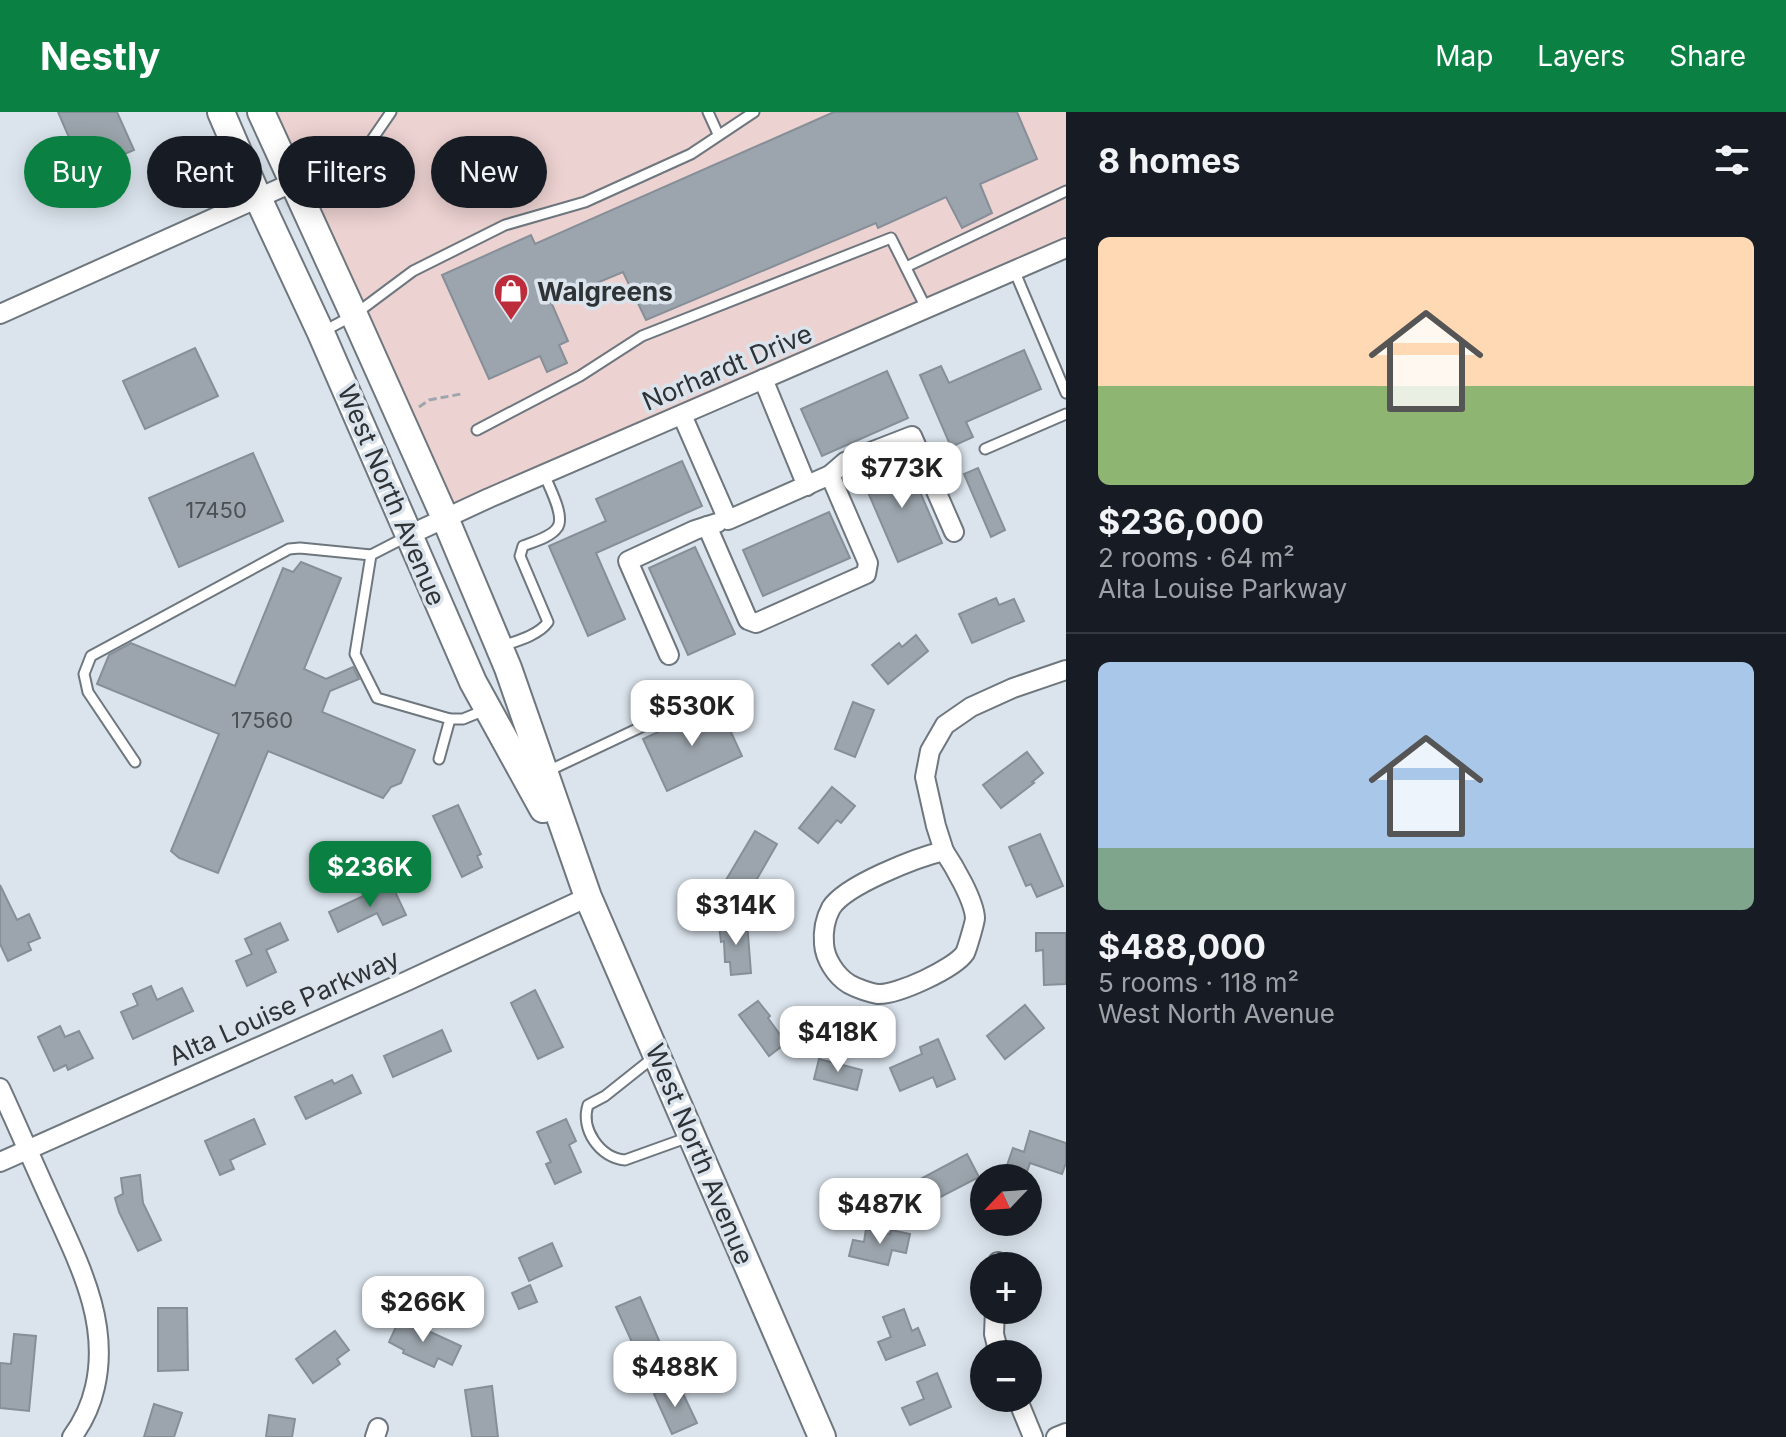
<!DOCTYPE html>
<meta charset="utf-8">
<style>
:root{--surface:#171b24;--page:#242831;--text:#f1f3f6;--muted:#9ea1a6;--line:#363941;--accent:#0b8043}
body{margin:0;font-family:Inter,sans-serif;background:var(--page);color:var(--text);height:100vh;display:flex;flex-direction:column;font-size:30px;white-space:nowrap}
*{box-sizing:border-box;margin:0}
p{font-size:26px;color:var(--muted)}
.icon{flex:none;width:44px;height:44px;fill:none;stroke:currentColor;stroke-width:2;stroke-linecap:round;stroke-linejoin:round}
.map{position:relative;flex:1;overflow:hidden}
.details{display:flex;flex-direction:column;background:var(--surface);width:720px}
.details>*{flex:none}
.banner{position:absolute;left:24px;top:24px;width:760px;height:72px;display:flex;gap:16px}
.needle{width:52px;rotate:245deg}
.controls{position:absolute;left:970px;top:1052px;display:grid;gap:16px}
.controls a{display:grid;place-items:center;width:72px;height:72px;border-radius:50%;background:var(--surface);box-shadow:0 4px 20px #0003;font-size:40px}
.price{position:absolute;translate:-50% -68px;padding:0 18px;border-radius:16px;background:#fff;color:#222;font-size:26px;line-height:52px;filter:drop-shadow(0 2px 4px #0008)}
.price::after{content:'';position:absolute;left:50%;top:48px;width:24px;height:18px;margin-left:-12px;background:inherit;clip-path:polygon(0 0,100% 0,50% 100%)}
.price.current{background:var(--accent);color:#fff}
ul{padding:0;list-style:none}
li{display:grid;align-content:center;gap:16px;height:424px;padding:0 32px}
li+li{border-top:2px solid var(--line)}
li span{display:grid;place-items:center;height:248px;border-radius:12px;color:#555}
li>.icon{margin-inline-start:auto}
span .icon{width:144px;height:144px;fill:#fffc;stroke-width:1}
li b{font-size:34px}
h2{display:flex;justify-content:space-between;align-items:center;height:96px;padding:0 32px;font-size:34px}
.pill{padding:0 28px;border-radius:36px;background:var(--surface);box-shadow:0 4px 20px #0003;font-size:28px;line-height:72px}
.pill.current{background:var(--accent);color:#fff}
header{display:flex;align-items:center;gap:48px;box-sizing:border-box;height:112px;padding:0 40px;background:var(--accent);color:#fff}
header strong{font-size:38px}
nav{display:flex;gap:44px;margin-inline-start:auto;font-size:28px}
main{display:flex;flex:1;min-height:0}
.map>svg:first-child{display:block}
</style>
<header>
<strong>Nestly</strong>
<nav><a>Map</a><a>Layers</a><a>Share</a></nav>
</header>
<main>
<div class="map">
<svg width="1066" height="1325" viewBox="0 0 1066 1325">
<rect width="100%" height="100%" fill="#dbe4ed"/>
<polygon fill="#ecd2d1" points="261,0 1066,0 1066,136 445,406"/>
<g fill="#9ca5ad" stroke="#868f97" stroke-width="2">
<polygon points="58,0 117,0 134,38 84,60"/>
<polygon points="834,0 1017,0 1037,47 980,72 992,101 962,116 946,85 878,116 876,111 646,208 623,160 551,190 568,229 559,233 567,251 547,260 540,244 489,267 442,163 531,123 535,132"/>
<polygon points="195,236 218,284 145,317 123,269"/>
<polygon points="1024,238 1041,277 966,310 973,325 951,335 920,263 941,254 949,271"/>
<polygon points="887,259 908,306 822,344 801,297"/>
<polygon points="253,341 283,409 179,455 149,386"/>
<polygon points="905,345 942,431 898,450 861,364"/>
<polygon points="682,349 702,394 596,441 625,507 588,524 549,434 606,409 596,387"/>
<polygon points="978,356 1005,418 991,425 964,362"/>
<polygon points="829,400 850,446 763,484 743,438"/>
<polygon points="695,435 735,522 688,543 649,456"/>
<polygon points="301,450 341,466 304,557 326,567 353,555 359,567 330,579 322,600 415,638 401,671 391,675 383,686 268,639 218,761 179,746 171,739 219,622 97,572 109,543 131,531 235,574 283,456 293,460"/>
<polygon points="996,486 999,493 1014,487 1024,509 972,531 959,502"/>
<polygon points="916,523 928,539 888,572 872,553 899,531 902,535"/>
<polygon points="853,590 874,598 855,645 835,637"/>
<polygon points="718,592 742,644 667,679 643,627"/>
<polygon points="1027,640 1043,661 1032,670 1034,671 1001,696 983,673"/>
<polygon points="832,675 855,694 841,711 837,708 818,731 799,716"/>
<polygon points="458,693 481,742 477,744 482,755 462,765 433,704"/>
<polygon points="755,719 777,732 749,781 726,768"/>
<polygon points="1040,722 1063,774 1037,785 1031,772 1026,774 1009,735"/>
<polygon points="391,771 406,803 383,813 377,801 338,820 329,800"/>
<polygon points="0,773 17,808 29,802 40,826 28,831 31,838 8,849 0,832"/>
<polygon points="747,810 751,861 731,863 730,850 725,850 724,829 721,830 719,813"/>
<polygon points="280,811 288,828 266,838 276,860 247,874 236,849 252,842 245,827"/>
<polygon points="1036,821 1066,821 1066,872 1044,873 1043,838 1036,839"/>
<polygon points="151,874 157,888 182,876 193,899 133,927 121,900 138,893 133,882"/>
<polygon points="535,878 563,935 538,947 511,891"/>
<polygon points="758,889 770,904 768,906 786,931 769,944 739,903"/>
<polygon points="1025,893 1044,916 1005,947 987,924"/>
<polygon points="60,914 65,925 79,919 93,946 68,958 66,953 54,959 38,925"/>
<polygon points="442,918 451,939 393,965 384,944"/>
<polygon points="938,927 955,967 937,975 933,965 900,979 890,956 922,942 920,935"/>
<polygon points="819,947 862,958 857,978 814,967"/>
<polygon points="352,963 361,981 306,1007 295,985 332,968 334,972"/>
<polygon points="254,1007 265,1032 230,1048 234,1057 220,1063 205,1029"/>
<polygon points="566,1007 576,1029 569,1033 581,1060 555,1072 546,1052 551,1050 537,1020"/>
<polygon points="1030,1019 1066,1031 1066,1051 1062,1062 1030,1051 1025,1066 1005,1059 1013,1036 1024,1040"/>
<polygon points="967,1042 979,1065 927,1092 915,1070"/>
<polygon points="140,1063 143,1091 161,1128 138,1139 119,1100 115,1086 123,1082 121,1066"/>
<polygon points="866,1117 890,1122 891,1118 910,1122 906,1141 892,1138 888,1153 849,1144 853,1128 864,1130"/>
<polygon points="552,1131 562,1154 529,1169 519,1146"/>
<polygon points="530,1173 537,1190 519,1197 512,1181"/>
<polygon points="640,1185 664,1240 641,1250 616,1195"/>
<polygon points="158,1196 187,1196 188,1258 158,1259"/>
<polygon points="904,1197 912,1219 918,1216 925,1233 886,1248 878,1230 891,1225 883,1205"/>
<polygon points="400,1206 461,1234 452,1253 438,1246 434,1255 403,1241 404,1238 389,1230"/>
<polygon points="335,1219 349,1238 337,1247 340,1252 313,1271 296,1247"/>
<polygon points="14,1222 36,1224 29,1299 0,1296 0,1251 11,1252"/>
<polygon points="937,1261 951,1295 910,1313 902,1296 924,1287 917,1270"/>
<polygon points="678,1271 697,1311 672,1322 654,1282"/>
<polygon points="492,1274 498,1325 472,1325 465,1278"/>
<polygon points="154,1292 182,1301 174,1325 144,1325"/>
<polygon points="269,1303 295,1307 292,1325 266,1325"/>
</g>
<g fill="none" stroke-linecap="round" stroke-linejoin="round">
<defs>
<g id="service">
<polyline points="708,0 718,22"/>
<polyline points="295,70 358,48 391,0"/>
<polyline points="906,155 1066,79"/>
<polyline points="1014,158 1066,281"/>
<polyline points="324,219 354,203 413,159 505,113 585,90 691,42 754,0"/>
<polyline points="477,318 580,264 642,224 891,126 926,196"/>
<polyline points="985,337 1066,302"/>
<polyline points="406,425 371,443 355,542 377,586 450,607 463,607 485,598"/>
<path d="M 502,534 C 517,529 539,523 548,510 L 520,444 L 523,434 C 533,430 551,425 557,416 C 566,405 549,375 544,362"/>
<polyline points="439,647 450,607"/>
<polyline points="135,650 88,580 84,562 91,544 289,437 300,436 371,443"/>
<polyline points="548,659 726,575"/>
<path d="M 654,945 L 605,984 L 588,993 C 580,1017 600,1046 625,1048 L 689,1025"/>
</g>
<g id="minor">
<polyline points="0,202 294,70"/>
<polyline points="763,267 807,374"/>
<polyline points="682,303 728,408 830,363 845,350 912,324 954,420"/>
<polyline points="707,414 748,508 756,511 866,462 868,451 830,363"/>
<polyline points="409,423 489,386 1066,136"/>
<polyline points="669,543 628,449 695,418 717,411"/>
<path d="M 944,739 C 954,754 974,788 975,806 C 975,810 967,837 965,841 C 954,857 897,883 878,882 C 870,881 856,876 849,872 C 836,864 825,847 824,832 C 823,820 825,807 831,796 C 845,773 918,745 944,739 Z"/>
<polyline points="944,739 936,714 925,665 930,639 945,613 971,595 1013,576 1066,558"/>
<path d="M 0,976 C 18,1015 35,1055 53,1094 C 79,1152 110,1210 95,1275 C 91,1293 83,1310 72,1325"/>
<polyline points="0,1050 407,869 588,785"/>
<polyline points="997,1154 998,1150"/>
<polyline points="995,1198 994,1222 999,1242"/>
<polyline points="1017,1286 1033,1325"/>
<polyline points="375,1325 378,1316"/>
<polyline points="1056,1325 1066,1321"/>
</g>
<g id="secondary">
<polyline points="221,0 258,86 321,221 473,570 543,697"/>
<polyline points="261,0 354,203 445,406 508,556 588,785 822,1325"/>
</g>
</defs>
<use href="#service" stroke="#6e777e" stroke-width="13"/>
<use href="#minor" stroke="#6e777e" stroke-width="22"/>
<use href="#secondary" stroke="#6e777e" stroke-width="30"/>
<polyline stroke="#9ea6ad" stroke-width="3" stroke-dasharray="8 4" stroke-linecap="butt" points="419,295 429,288 461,282"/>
<use href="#service" stroke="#fff" stroke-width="9"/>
<use href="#minor" stroke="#fff" stroke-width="18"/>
<use href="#secondary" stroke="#fff" stroke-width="26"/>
</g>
<defs>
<symbol id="shop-pin" viewBox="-11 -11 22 30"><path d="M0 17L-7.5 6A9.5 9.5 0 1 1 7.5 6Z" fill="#bc2c3a" stroke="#dbe4ed"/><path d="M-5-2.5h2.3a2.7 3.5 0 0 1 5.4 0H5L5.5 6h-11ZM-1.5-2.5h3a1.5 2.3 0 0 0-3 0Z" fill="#fff"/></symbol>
</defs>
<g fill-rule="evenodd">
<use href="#shop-pin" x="491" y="159" width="40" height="54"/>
</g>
<g text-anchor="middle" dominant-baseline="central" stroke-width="7" stroke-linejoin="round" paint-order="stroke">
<g font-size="22" fill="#4a5054">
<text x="216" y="398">17450</text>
<text x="262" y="608">17560</text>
</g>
<g font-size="26" font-weight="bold" fill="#2f3336" stroke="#dbe4ed" text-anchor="start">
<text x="537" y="179">Walgreens</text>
</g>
<g font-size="26" fill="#2f3336" stroke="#dbe4ed">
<text transform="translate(727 255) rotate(-23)">Norhardt Drive</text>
<text transform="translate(392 383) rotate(67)">West North Avenue</text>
<text transform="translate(284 895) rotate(-24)">Alta Louise Parkway</text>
<text transform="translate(700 1042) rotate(67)">West North Avenue</text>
</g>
</g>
</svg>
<div class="controls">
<a><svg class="needle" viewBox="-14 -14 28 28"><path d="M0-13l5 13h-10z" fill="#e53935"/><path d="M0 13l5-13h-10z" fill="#9ea1a6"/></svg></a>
<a>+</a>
<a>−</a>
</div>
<b class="price" style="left:902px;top:398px">$773K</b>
<b class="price" style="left:692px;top:636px">$530K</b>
<b class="price current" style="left:370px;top:797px">$236K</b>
<b class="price" style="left:736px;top:835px">$314K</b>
<b class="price" style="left:838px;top:962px">$418K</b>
<b class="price" style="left:880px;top:1134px">$487K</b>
<b class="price" style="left:423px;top:1232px">$266K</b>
<b class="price" style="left:675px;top:1297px">$488K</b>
<div class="banner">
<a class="pill current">Buy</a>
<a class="pill">Rent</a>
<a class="pill">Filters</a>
<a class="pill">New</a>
</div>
</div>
<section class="details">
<h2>8 homes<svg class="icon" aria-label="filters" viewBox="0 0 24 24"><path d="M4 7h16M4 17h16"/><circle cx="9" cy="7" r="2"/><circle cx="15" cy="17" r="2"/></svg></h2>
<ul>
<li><span style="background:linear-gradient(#ffd9b3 60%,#8fb573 0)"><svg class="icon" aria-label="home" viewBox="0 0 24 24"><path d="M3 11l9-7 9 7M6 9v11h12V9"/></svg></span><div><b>$236,000</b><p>2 rooms · 64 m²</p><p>Alta Louise Parkway</p></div></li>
<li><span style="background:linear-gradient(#a9c7e8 75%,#7fa58c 0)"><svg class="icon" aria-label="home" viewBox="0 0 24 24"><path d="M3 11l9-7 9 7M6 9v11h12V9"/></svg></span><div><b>$488,000</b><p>5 rooms · 118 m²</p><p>West North Avenue</p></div></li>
</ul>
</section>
</main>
